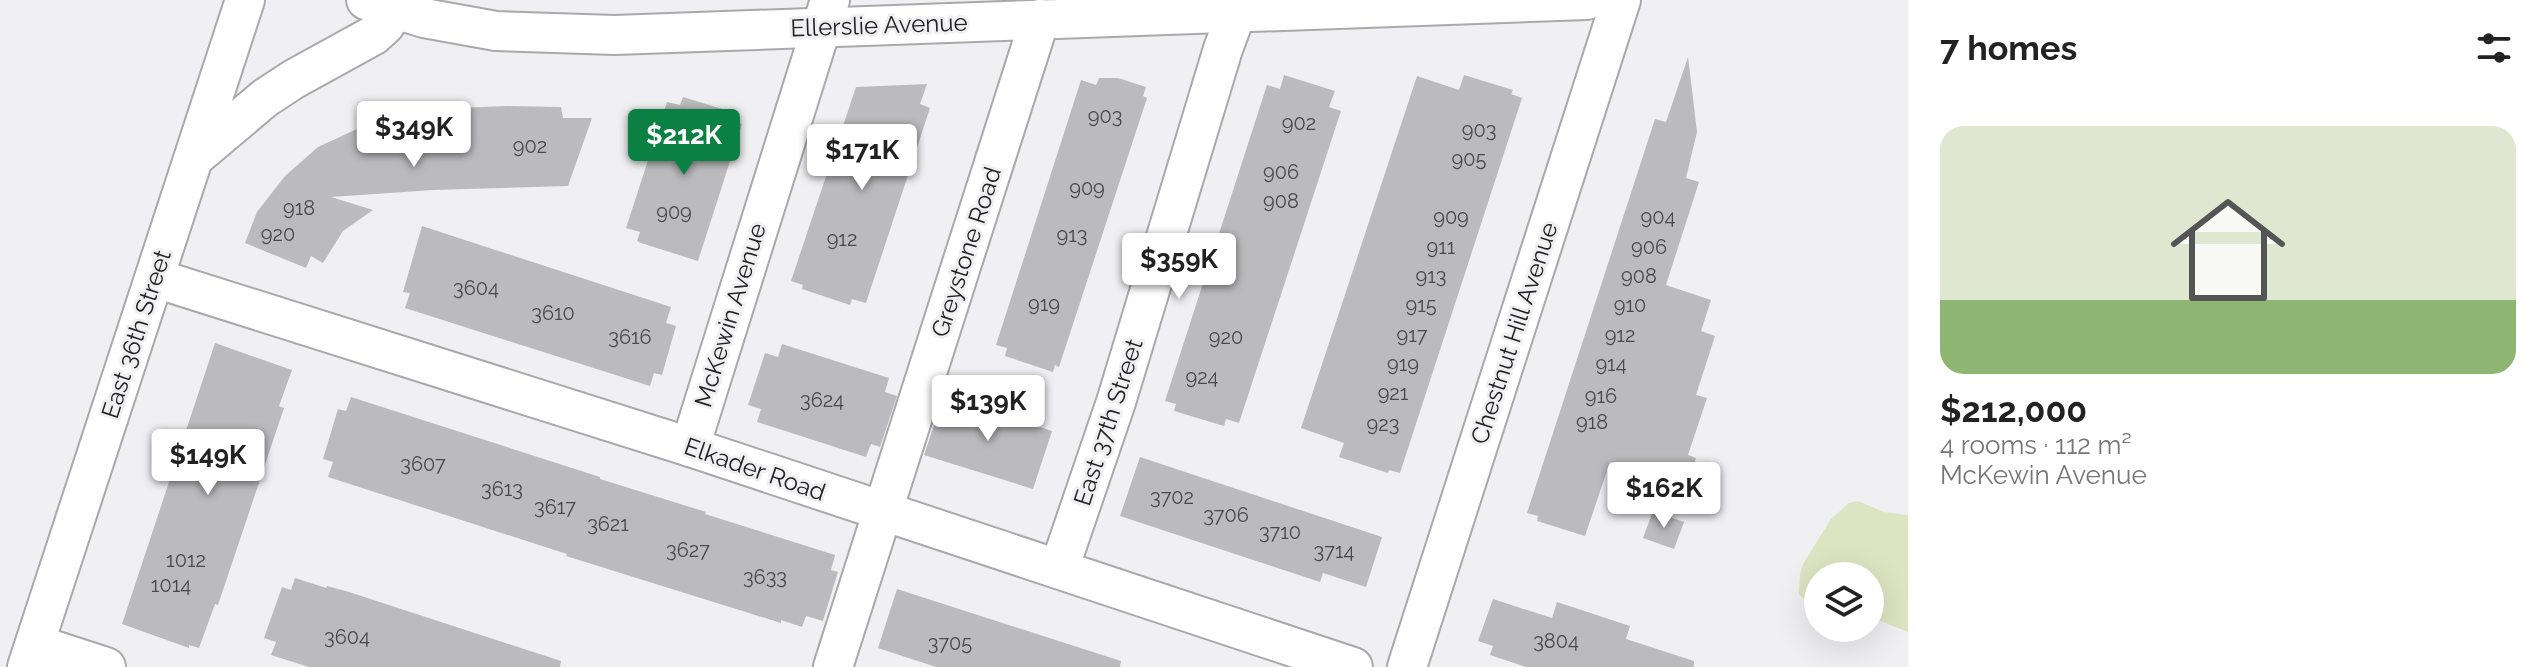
<!DOCTYPE html>
<meta charset="utf-8">
<style>
:root{--surface:#fff;--page:#f2f2f2;--text:#222;--muted:#767676;--line:#e0e0e0;--accent:#0b8043}
body{margin:0;font-family:Raleway,sans-serif;background:var(--page);color:var(--text);height:100vh;display:flex;flex-direction:column;font-size:30px;white-space:nowrap}
*{box-sizing:border-box;margin:0}
p{font-size:26px;color:var(--muted)}
.icon{flex:none;width:44px;height:44px;fill:none;stroke:currentColor;stroke-width:2;stroke-linecap:round;stroke-linejoin:round}
.map{position:relative;flex:1;overflow:hidden}
.details{display:flex;flex-direction:column;background:var(--surface);width:640px}
.details>*{flex:none}
.buttons{position:absolute;left:1804px;top:562px;display:grid;gap:16px}
.buttons a{display:grid;place-items:center;width:80px;height:80px;border-radius:50%;background:var(--surface);box-shadow:0 8px 32px #0002;font-size:40px}
.price{position:absolute;translate:-50% -68px;padding:0 18px;border-radius:8px;background:#fff;color:#222;font-size:26px;line-height:52px;filter:drop-shadow(0 2px 4px #0008)}
.price::after{content:'';position:absolute;left:50%;top:48px;width:24px;height:18px;margin-left:-12px;background:inherit;clip-path:polygon(0 0,100% 0,50% 100%)}
.price.selected{background:var(--accent);color:#fff}
ul{padding:0;list-style:none}
li{display:grid;align-content:center;gap:16px;height:424px;padding:0 32px}
li+li{border-top:2px solid var(--line)}
li span{display:grid;place-items:center;height:248px;border-radius:24px;color:#555}
li>.icon{margin-inline-start:auto}
span .icon{width:144px;height:144px;fill:#fffc;stroke-width:1}
li b{font-size:34px}
h2{display:flex;justify-content:space-between;align-items:center;height:96px;padding:0 32px;font-size:34px}
main{display:flex;flex:1;min-height:0}
.map>svg:first-child{display:block}
</style>
<main>
<div class="map">
<svg width="1908" height="667" viewBox="0 0 1908 667">
<rect width="100%" height="100%" fill="#f0f0f3"/>
<polygon fill="#dde4c1" points="1858,501 1884,512 1908,515 1908,632 1870,617 1870,576 1818,576 1818,605 1806,601 1799,594 1800,574 1803,564 1831,519 1849,503"/>
<g fill="#bbbbbe">
<polygon points="1688,57 1697,132 1686,178 1699,182 1666,285 1711,300 1701,331 1715,336 1696,395 1707,398 1688,455 1696,458 1686,487 1610,462 1585,536 1537,521 1538,516 1527,513 1655,119 1666,122"/>
<polygon points="1284,75 1335,91 1329,107 1341,111 1239,423 1226,419 1224,426 1174,411 1176,404 1165,401 1267,85 1280,89"/>
<polygon points="1464,75 1513,90 1511,94 1522,98 1400,473 1389,470 1388,473 1339,457 1344,443 1301,428 1417,76 1459,90"/>
<polygon points="1099,78 1118,78 1146,87 1143,96 1147,98 1059,367 1055,365 1053,372 1005,356 1007,348 996,345 1081,80 1096,85"/>
<polygon points="927,84 920,104 930,108 866,303 852,299 850,305 802,289 803,285 791,281 856,87"/>
<polygon points="683,97 732,112 731,120 742,124 698,261 641,243 637,241 640,232 626,228 667,102 680,105"/>
<polygon points="507,106 561,107 563,118 592,118 568,186 433,190 331,197 373,210 343,231 323,263 311,256 306,268 245,243 257,212 285,176 318,147 372,122 432,109"/>
<polygon points="422,226 671,307 666,323 676,326 662,375 654,373 650,386 405,308 410,293 403,292"/>
<polygon points="215,343 292,370 279,406 284,408 218,605 215,604 199,648 189,645 189,648 122,624"/>
<polygon points="782,344 889,378 885,392 897,396 880,447 871,444 866,457 757,422 761,409 748,405 765,353 778,357"/>
<polygon points="944,396 1052,431 1033,489 924,455"/>
<polygon points="351,397 600,477 600,479 706,512 705,514 835,555 831,570 838,572 823,621 806,616 802,627 781,620 781,623 566,556 567,554 328,477 333,462 323,459 338,409 346,411"/>
<polygon points="1140,457 1382,537 1366,587 1323,573 1320,582 1120,516"/>
<polygon points="1653,511 1684,522 1674,549 1643,538"/>
<polygon points="295,578 326,588 327,586 349,592 561,661 560,667 309,667 271,655 276,642 264,638 282,587 291,590"/>
<polygon points="897,589 1121,661 1120,667 936,667 878,648"/>
<polygon points="1493,599 1552,618 1557,602 1630,626 1626,639 1694,661 1694,667 1526,667 1490,655 1493,646 1478,641"/>
</g>
<g fill="none" stroke-linecap="round" stroke-linejoin="round">
<defs>
<g id="minor">
<polyline points="366,0 424,18 496,31 615,35 1587,0"/>
<polyline points="195,157 265,98 294,79 374,35 385,25 399,0"/>
<polyline points="155,278 690,447 1353,667"/>
<polyline points="690,447 830,0"/>
<polyline points="1059,569 1116,402 1223,49 1241,0"/>
<polyline points="35,644 106,667"/>
<polyline points="27,667 245,0"/>
<polyline points="833,667 1040,19"/>
<polyline points="1407,667 1621,0"/>
</g>
</defs>
<use href="#minor" stroke="#a9a9ac" stroke-width="42"/>
<use href="#minor" stroke="#fff" stroke-width="38"/>
</g>
<g text-anchor="middle" dominant-baseline="central" stroke-width="6" stroke-linejoin="round" paint-order="stroke">
<g font-size="20" fill="#49494a">
<text x="1105" y="116">903</text>
<text x="1299" y="123">902</text>
<text x="1479" y="130">903</text>
<text x="530" y="146">902</text>
<text x="1469" y="159">905</text>
<text x="1281" y="172">906</text>
<text x="1087" y="188">909</text>
<text x="1281" y="201">908</text>
<text x="299" y="208">918</text>
<text x="674" y="212">909</text>
<text x="1451" y="217">909</text>
<text x="1658" y="217">904</text>
<text x="278" y="234">920</text>
<text x="1072" y="235">913</text>
<text x="842" y="239">912</text>
<text x="1441" y="247">911</text>
<text x="1649" y="247">906</text>
<text x="1431" y="276">913</text>
<text x="1639" y="276">908</text>
<text x="476" y="288">3604</text>
<text x="1044" y="304">919</text>
<text x="1421" y="305">915</text>
<text x="1630" y="305">910</text>
<text x="553" y="313">3610</text>
<text x="1412" y="335">917</text>
<text x="1620" y="335">912</text>
<text x="630" y="337">3616</text>
<text x="1226" y="337">920</text>
<text x="1403" y="364">919</text>
<text x="1611" y="364">914</text>
<text x="1202" y="377">924</text>
<text x="1393" y="393">921</text>
<text x="1601" y="396">916</text>
<text x="822" y="400">3624</text>
<text x="1592" y="422">918</text>
<text x="1383" y="424">923</text>
<text x="423" y="464">3607</text>
<text x="502" y="489">3613</text>
<text x="1172" y="497">3702</text>
<text x="555" y="507">3617</text>
<text x="1226" y="515">3706</text>
<text x="608" y="524">3621</text>
<text x="1280" y="532">3710</text>
<text x="688" y="550">3627</text>
<text x="1334" y="551">3714</text>
<text x="186" y="560">1012</text>
<text x="765" y="577">3633</text>
<text x="171" y="585">1014</text>
<text x="347" y="637">3604</text>
<text x="1556" y="641">3804</text>
<text x="950" y="643">3705</text>
</g>
<g font-size="24" fill="#232324" stroke="#f0f0f3">
<text transform="translate(879 25) rotate(-2)">Ellerslie Avenue</text>
<text transform="translate(966 252) rotate(-72)">Greystone Road</text>
<text transform="translate(730 315) rotate(-73)">McKewin Avenue</text>
<text transform="translate(1514 333) rotate(-72)">Chestnut Hill Avenue</text>
<text transform="translate(136 334) rotate(-72)">East 36th Street</text>
<text transform="translate(1108 422) rotate(-72)">East 37th Street</text>
<text transform="translate(755 469) rotate(19)">Elkader Road</text>
</g>
</g>
</svg>
<div class="buttons">
<a><svg class="icon" aria-label="layers" viewBox="0 0 24 24"><path d="M12 4l9 5-9 5-9-5zM3 14l9 5 9-5"/></svg></a>
</div>
<b class="price" style="left:414px;top:169px">$349K</b>
<b class="price selected" style="left:684px;top:177px">$212K</b>
<b class="price" style="left:862px;top:192px">$171K</b>
<b class="price" style="left:1179px;top:301px">$359K</b>
<b class="price" style="left:988px;top:443px">$139K</b>
<b class="price" style="left:208px;top:497px">$149K</b>
<b class="price" style="left:1664px;top:530px">$162K</b>
</div>
<section class="details">
<h2>7 homes<svg class="icon" aria-label="filters" viewBox="0 0 24 24"><path d="M4 7h16M4 17h16"/><circle cx="9" cy="7" r="2"/><circle cx="15" cy="17" r="2"/></svg></h2>
<ul>
<li><span style="background:linear-gradient(#dfe7d0 70%,#8fb573 0)"><svg class="icon" aria-label="home" viewBox="0 0 24 24"><path d="M3 11l9-7 9 7M6 9v11h12V9"/></svg></span><div><b>$212,000</b><p>4 rooms · 112 m²</p><p>McKewin Avenue</p></div></li>
</ul>
</section>
</main>
